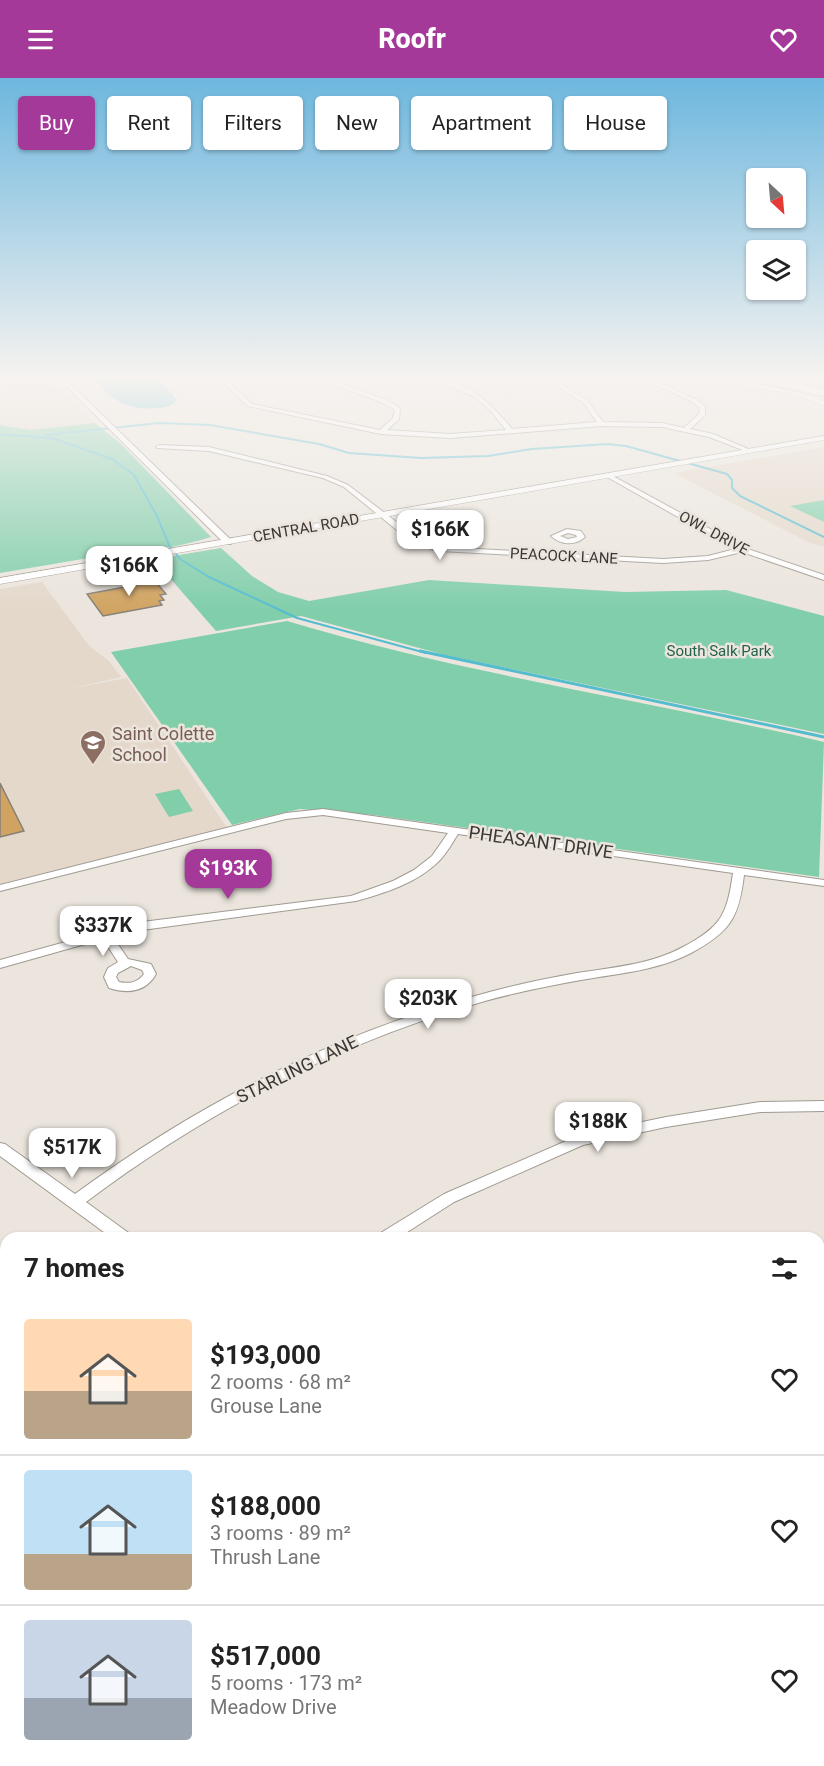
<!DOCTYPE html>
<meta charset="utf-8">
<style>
:root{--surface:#fff;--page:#f2f2f2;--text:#222;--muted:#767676;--line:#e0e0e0;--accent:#a43999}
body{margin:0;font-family:Roboto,sans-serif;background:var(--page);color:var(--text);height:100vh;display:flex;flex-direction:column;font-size:22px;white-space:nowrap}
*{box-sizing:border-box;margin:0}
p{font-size:20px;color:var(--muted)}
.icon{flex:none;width:33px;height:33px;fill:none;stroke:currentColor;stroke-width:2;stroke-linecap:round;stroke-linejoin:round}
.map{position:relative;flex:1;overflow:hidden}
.panel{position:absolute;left:0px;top:1154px;width:825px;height:536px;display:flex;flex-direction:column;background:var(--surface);border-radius:18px 18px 0 0;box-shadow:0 2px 4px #0004}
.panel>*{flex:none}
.guide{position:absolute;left:18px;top:18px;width:789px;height:54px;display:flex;gap:12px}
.needle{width:39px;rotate:154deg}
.tools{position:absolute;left:746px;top:90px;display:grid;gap:12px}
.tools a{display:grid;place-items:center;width:60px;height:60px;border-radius:6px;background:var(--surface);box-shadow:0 2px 4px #0004;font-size:30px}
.price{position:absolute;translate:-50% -51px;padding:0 14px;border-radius:12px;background:#fff;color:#222;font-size:20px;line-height:39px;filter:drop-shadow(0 2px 3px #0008)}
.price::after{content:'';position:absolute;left:50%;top:36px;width:18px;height:14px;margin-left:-9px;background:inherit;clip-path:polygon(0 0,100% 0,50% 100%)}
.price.on{background:var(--accent);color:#fff}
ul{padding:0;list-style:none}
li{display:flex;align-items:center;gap:18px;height:150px;padding:0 24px}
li+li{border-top:2px solid var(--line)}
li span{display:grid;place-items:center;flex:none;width:168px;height:120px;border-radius:6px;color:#555}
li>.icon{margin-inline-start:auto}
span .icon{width:72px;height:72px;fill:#fffc;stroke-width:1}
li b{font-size:26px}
h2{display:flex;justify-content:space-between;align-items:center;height:72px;padding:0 24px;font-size:26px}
.tag{padding:0 21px;border-radius:6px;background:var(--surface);box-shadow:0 2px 4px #0004;font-size:21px;line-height:54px}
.tag.on{background:var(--accent);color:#fff}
header{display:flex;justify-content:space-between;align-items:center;height:78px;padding:0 24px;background:var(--accent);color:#fff;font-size:27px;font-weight:800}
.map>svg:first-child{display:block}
</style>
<header><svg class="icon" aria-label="menu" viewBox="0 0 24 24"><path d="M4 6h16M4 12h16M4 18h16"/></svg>Roofr<svg class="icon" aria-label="heart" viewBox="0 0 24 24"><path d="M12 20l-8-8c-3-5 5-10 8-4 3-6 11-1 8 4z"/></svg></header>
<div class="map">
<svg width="824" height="1688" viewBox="0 0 824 1688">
<rect width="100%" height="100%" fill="#ebe5dd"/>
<g fill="#e3d8ca">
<polygon points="33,299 47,299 95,345 31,352 0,347 0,316 4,315 0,303"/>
<polygon points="824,369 824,469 810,465 674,395"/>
<polygon points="42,504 89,568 108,582 121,599 68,611 127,600 227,750 0,806 0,511"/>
</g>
<g fill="#80ceaa">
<path d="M 95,345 L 120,365 L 211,459 C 184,467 158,473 130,473 L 0,495 L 0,347 L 31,352 Z"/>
<polygon points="824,422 824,444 790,428"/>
<polygon points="221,470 252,498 278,514 309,523 429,502 625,514 726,512 824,538 824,656 445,577 301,538 216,553 156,484 173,478"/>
<path d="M 287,543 C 463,596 646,622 824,664 L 819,799 L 374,737 L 300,731 L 232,747 L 111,574 Z"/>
<polygon points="179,711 193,733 169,739 155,716"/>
</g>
<path fill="#54bccf" d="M 94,299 L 157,299 L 177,322 C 172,329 163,330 155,330 C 128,333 109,321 94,299 Z"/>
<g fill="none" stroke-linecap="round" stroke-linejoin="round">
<g stroke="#54bccf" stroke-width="2">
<polyline points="0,357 32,358"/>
<polyline points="46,357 159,345 210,347 319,366 349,375 421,380 488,378 532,371 607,366 626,368 727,396 732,402 732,410 740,418 824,459"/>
<polyline points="31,358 55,361 112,381 134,397 157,438 169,467 180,481 209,499 297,540 426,575"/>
</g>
<polyline stroke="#54bccf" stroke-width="3" points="420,573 824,659"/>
</g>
<g fill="#d0a361" stroke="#868079" stroke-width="1.5">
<polygon points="149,496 166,516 160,517 164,522 159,523 162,527 103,538 87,516 125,509 122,506 140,502 137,498"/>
<polygon points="0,705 24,753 0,759"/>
</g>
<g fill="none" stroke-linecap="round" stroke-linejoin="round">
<defs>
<g id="minor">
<polygon points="57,299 63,299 231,462 231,466 225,466"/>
<path d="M 217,299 L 223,299 L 252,326 L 380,352 L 393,340 L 395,332 C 372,316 342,315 320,299 C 328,299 335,303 342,306 C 362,314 382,318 400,330 L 399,341 L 387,352 L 450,356 L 506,352 L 490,332 L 475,319 L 428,299 C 464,299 491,325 512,351 L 597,344 L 583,324 L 551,305 L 547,299 L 553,299 L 555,303 L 587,322 L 603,344 L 662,345 L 684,350 L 699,336 L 700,330 L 691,323 L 647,303 L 649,300 L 695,321 L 705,328 L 705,337 L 690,351 L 713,356 L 753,373 L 748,374 L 709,359 L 662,349 L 601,348 L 450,360 L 381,356 L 248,328 Z"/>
<polygon points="159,367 209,369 327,398 348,407 420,462 441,469 663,481 708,478 735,471 607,399 607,397 609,396 745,470 824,497 824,502 742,474 708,482 663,485 440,473 414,466 344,409 323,400 209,373 157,370 156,369"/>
<path d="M 567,451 L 581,453 L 585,459 C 575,468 561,467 551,458 ZM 568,455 L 576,457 L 577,459 L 568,461 L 560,458 Z"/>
<path d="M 323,731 L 824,802 L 824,808 L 744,797 C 739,840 730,854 691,875 C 658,892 623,895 587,901 C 552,907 518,914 485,923 C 340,964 206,1034 86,1124 L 130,1156 L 132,1160 L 112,1160 L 0,1078 L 0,1065 L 5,1066 L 75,1116 C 196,1027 330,958 475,918 C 509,908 543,901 577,895 C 614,889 650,887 683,869 C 721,849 727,837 733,795 L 458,756 C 452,765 447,775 439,783 C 417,805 385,815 356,823 L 135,853 L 113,859 L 128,881 L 151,886 L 156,896 C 146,914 128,916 109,910 L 104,899 L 108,890 L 118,884 L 103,861 L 0,890 L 0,882 L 134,845 L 351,818 L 393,803 L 414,792 L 432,778 L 448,755 L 323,737 L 286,741 L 0,813 L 0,807 L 286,735 ZM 131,888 L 142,892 L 144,896 C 137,905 129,906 119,904 L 116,899 L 118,895 Z"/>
<polygon points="824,1023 824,1033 760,1034 666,1049 583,1067 454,1124 398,1160 377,1160 379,1156 444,1116 580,1057 666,1039 760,1024"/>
<rect x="819" y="1222" width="5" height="14"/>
<polygon points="824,1543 824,1564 819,1566 819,1545"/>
<polygon points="0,1563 6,1564 6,1584 0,1583"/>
<polygon points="222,1683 247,1683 249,1688 224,1688"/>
<polygon points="674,1683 699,1683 697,1688 672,1688"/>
<polygon points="751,1683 775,1683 777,1688 753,1688"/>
</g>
<g id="tertiary">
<path d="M 545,299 C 570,298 595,300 619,300 C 693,300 752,298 824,323 L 824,327 L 789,315 L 722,305 L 584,304 Z"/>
<polygon points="824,358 824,362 0,506 0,500"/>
</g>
<path id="motorway" d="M 744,299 C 772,299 797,304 824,312 L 824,318 L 749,302 Z"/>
</defs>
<use href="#minor" stroke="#9f9a92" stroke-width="2"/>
<use href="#tertiary" stroke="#9f9a92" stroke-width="1"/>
<use href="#motorway" stroke="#9f9a92" stroke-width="2"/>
<use href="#minor" fill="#fff" fill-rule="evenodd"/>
<use href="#tertiary" fill="#fff" fill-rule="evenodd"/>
<use href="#motorway" fill="#fff" fill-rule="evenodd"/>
</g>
<linearGradient id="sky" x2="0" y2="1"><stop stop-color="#6db7de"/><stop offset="0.56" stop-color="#f6f3f0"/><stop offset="1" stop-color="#f6f3f0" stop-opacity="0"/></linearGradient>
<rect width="824" height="535" fill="url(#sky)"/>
<defs>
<symbol id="school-pin" viewBox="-11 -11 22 30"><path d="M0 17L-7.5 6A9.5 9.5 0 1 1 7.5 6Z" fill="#8d6e63" stroke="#ebe5dd"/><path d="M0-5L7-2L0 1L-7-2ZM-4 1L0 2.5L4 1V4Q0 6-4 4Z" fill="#fff"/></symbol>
</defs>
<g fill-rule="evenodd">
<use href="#school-pin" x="78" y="650" width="30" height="40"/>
</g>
<g text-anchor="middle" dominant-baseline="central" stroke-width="5" stroke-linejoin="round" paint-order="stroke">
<g font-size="15" fill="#393633" stroke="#ebe5dd">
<text transform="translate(306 450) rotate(-10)">CENTRAL ROAD</text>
<text transform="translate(714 455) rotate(28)">OWL DRIVE</text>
<text transform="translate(564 478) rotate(3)">PEACOCK LANE</text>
</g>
<g font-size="15" fill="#236248" stroke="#ebe5dd">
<text x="719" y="573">South Salk Park</text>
</g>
<g font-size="18" fill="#785e54" stroke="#ebe5dd" text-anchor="start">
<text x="112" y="655">Saint Colette<tspan x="112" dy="21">School</tspan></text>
</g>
<g font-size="18" fill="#393633" stroke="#ebe5dd">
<text transform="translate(541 764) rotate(8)">PHEASANT DRIVE</text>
<text transform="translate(297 991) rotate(-26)">STARLING LANE</text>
</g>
</g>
</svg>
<div class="tools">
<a><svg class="needle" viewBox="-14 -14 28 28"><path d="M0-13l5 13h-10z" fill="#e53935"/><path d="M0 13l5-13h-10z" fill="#767676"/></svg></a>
<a><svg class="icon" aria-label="layers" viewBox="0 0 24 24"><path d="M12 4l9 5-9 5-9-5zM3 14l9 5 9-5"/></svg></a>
</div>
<b class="price" style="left:440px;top:483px">$166K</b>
<b class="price" style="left:129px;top:519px">$166K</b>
<b class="price on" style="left:228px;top:822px">$193K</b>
<b class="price" style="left:103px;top:879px">$337K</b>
<b class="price" style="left:428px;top:952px">$203K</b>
<b class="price" style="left:598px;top:1075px">$188K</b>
<b class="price" style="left:72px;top:1101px">$517K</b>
<div class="guide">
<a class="tag on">Buy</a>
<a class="tag">Rent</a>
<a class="tag">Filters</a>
<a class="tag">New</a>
<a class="tag">Apartment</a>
<a class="tag">House</a>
</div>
<section class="panel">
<h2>7 homes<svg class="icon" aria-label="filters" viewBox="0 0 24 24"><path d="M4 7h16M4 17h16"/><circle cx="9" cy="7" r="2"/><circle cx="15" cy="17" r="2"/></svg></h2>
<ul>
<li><span style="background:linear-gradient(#ffd9b3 60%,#b9a48a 0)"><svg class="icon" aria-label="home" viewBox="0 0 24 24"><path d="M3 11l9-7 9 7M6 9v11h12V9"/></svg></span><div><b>$193,000</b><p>2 rooms · 68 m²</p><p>Grouse Lane</p></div><svg class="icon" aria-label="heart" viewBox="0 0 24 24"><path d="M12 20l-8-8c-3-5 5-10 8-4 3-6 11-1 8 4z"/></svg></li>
<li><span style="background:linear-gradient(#bfe0f5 70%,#b9a48a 0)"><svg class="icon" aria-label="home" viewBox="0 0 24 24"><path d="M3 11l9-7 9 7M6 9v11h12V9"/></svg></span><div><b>$188,000</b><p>3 rooms · 89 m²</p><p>Thrush Lane</p></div><svg class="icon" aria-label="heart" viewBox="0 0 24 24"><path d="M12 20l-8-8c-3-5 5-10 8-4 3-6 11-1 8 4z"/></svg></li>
<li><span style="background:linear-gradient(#c9d6e8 65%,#9aa5b1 0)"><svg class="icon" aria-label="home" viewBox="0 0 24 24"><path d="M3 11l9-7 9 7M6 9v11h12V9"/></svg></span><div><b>$517,000</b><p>5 rooms · 173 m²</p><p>Meadow Drive</p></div><svg class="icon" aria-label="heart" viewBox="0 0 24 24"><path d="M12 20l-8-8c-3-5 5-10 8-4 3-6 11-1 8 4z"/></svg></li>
</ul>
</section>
</div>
